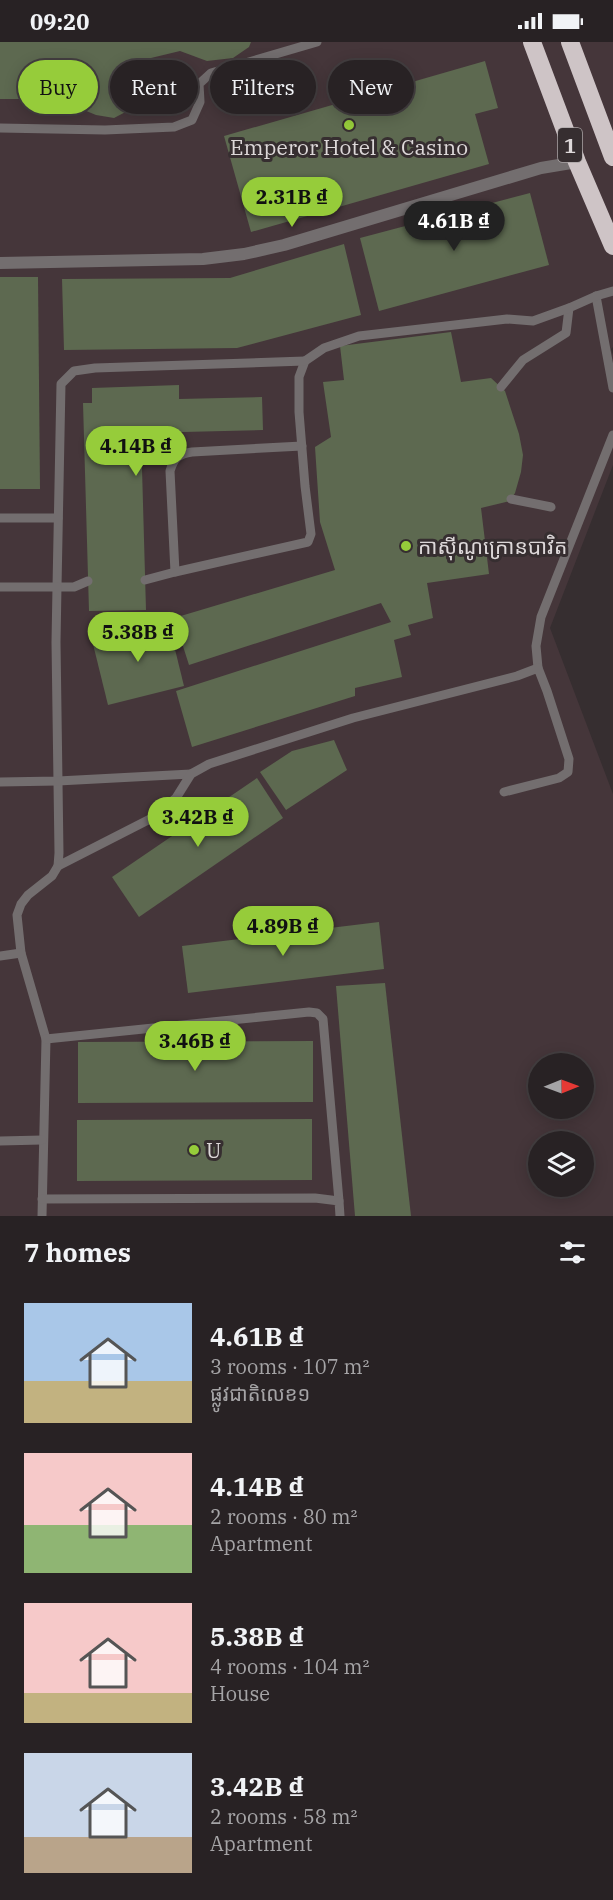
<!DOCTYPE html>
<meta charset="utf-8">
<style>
:root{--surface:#282224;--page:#342f31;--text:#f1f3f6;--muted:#a5a4a6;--line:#443f41;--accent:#96cc3a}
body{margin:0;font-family:"IBM Plex Serif","Noto Sans Khmer",serif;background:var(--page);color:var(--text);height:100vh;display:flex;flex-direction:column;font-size:22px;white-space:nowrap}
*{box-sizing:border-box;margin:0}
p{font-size:20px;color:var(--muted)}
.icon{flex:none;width:33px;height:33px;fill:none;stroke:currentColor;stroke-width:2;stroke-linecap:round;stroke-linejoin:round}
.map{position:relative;height:1174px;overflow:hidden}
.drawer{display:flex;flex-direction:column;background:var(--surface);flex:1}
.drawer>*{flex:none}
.hud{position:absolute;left:18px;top:18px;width:578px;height:54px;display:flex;gap:12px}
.needle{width:39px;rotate:89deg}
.buttons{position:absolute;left:528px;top:1011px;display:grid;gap:12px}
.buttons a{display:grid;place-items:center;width:66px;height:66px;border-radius:50%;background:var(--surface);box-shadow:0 3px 15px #0003,0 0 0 2px var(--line);font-size:30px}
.price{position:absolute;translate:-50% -51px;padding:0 14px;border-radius:21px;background:var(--accent);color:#111;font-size:20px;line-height:39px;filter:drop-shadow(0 2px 3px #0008)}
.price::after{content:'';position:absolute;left:50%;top:36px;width:18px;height:14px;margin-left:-9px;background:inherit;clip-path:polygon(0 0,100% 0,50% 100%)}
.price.on{background:#222;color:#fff}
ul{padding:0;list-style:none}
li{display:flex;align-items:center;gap:18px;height:150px;padding:0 24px}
li span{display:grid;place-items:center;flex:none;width:168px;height:120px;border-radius:0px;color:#555}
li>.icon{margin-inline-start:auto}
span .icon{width:72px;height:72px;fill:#fffc;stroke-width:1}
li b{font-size:26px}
h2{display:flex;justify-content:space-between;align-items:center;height:72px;padding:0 24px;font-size:26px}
.pill{padding:0 21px;border-radius:27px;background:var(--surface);box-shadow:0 3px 15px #0003,0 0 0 2px var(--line);font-size:21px;line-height:54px}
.pill.on{background:var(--accent);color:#111}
.status{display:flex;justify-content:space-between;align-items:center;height:42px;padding:0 30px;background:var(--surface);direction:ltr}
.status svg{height:16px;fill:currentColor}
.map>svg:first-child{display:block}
</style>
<div class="status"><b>09:20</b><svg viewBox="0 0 49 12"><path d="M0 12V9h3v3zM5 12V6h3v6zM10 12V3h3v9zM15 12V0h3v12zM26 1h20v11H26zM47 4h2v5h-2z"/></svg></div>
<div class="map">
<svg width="613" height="1174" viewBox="0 0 613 1174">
<rect width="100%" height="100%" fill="#362e30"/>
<path fill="#45363a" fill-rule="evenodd" d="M 0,0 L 613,0 L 613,305 L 611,307 L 613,313 L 613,423 L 550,586 L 613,752 L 613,1174 L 0,1174 ZM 538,1022 L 584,1022 L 584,1066 L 538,1066 ZM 538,1100 L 584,1100 L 584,1144 L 538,1144 Z"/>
<g fill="#5d6950">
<polygon points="0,0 251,0 249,5 233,16 207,19 180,9 151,16 151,40 137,64 114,76 96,73 79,66 73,57 0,57"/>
<polygon points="485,19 498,66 475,72 489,122 251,190 224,94"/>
<polygon points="530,151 549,223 379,269 360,196"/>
<polygon points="344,202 361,273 237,306 64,308 62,237 230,236"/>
<polygon points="0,235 38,235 40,447 0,447"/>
<polygon points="451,290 461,340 491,336 505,349 519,392 523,413 521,430 515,451 510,459 481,466 489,532 427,541 433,576 408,583 411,593 394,598 402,635 355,646 355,654 192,705 176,649 391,580 381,561 189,623 174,576 335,528 320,480 315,405 331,395 323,340 344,338 340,304"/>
<polygon points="179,343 179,357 262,355 263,388 141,391 146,568 89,569 83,361 92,361 92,346"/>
<polygon points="168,579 184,644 108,663 92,598"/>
<polygon points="334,698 347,728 286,768 260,730 292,709"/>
<polygon points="257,736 283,776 139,875 112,835"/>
<polygon points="379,880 384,927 188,951 182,904"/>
<polygon points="385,941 411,1174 355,1174 336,944"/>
<polygon points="313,999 313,1060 78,1061 78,1000"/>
<polygon points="312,1077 312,1138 77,1139 77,1078"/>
</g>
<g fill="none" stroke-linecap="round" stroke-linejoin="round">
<g stroke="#736e6f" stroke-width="9">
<polyline points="0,86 105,88 174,85 192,78 200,60 199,42 211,31 317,0"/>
<polyline points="596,254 613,346"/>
<polyline points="501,345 523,318 566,291 569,266 596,254 613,249"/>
<polyline points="511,457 551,465"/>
<polyline points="0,476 58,476"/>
<path d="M 175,530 L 170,429 C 174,416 178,412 192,410 L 302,404"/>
<polyline points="145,538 175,530 308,500 311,492 305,444 299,370 299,335 305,319 324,306 359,294 507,277 533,279 569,266"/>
<polyline points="88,539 74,545 57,545 61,342 74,329 95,326 305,319"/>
<polyline points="0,545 57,545 56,600 59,811 58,824 52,834 28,853 21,862 17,873 21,911 46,997 42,1174"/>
<polyline points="538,626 536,604 541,575 613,393"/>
<polyline points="0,740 58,739 191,732"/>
<polyline points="58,824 150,777 176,756 191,732 209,722 353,676 517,634 538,626 547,649 569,717 568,730 559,736 504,750"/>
<polyline points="0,914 21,911"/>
<polyline points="46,997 309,970 317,971 323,977 339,1159"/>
<polyline points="0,1099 42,1098"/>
<polyline points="42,1157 315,1156 339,1159 340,1174"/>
</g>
<polyline stroke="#736e6f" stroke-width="12" points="0,221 203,217 244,212 284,203 541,126 577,120"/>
<g stroke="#cec4c6" stroke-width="18">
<polyline points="532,0 577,120 613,204"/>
<polyline points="570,0 613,115"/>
</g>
</g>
<g fill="#96cc3a" stroke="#362e30" stroke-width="2">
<circle cx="349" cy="83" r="6"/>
<circle cx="406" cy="504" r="6"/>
<circle cx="194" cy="1108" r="6"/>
</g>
<g text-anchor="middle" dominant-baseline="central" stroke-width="6" stroke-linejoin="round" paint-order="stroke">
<rect fill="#362e30" stroke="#aba5a6" stroke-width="1.5" x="558" y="86" width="24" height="34" rx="4.5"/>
<g font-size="20" font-weight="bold" fill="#ddd8d9">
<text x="570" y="103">1</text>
</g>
<g font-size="21" fill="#ddd8d9" stroke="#362e30" text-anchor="start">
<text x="349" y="105" text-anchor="middle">Emperor Hotel &amp; Casino</text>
<text x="418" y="504">កាស៊ីណូក្រោនបាវិត</text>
<text x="206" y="1108">U</text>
</g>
</g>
</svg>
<div class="buttons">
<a><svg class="needle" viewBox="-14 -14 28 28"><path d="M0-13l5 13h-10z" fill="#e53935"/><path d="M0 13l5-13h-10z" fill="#a5a4a6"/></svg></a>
<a><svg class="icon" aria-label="layers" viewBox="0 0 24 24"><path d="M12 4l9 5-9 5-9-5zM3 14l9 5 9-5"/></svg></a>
</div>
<b class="price" style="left:292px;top:186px">2.31B ₫</b>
<b class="price on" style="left:454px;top:210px">4.61B ₫</b>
<b class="price" style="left:136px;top:435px">4.14B ₫</b>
<b class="price" style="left:138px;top:621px">5.38B ₫</b>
<b class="price" style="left:198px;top:806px">3.42B ₫</b>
<b class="price" style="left:283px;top:915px">4.89B ₫</b>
<b class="price" style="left:195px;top:1030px">3.46B ₫</b>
<div class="hud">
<a class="pill on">Buy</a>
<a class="pill">Rent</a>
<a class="pill">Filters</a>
<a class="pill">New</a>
</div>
</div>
<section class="drawer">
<h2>7 homes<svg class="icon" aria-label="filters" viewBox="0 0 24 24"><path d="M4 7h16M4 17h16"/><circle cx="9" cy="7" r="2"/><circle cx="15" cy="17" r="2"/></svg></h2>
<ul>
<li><span style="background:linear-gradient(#a9c7e8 65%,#c2b280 0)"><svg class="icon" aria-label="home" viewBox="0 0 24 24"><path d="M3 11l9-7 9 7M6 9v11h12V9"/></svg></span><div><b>4.61B ₫</b><p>3 rooms · 107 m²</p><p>ផ្លូវជាតិលេខ១</p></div></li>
<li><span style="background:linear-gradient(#f6c9c9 60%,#8fb573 0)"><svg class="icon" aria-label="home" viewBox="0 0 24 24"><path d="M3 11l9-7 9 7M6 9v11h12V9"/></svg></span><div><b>4.14B ₫</b><p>2 rooms · 80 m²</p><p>Apartment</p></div></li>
<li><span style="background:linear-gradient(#f6c9c9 75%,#c2b280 0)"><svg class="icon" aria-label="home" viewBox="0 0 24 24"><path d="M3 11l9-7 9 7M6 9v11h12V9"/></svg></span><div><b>5.38B ₫</b><p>4 rooms · 104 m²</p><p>House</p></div></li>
<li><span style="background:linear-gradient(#c9d6e8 70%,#b9a48a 0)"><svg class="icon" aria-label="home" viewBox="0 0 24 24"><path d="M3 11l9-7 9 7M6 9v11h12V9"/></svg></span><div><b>3.42B ₫</b><p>2 rooms · 58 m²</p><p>Apartment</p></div></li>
</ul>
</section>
